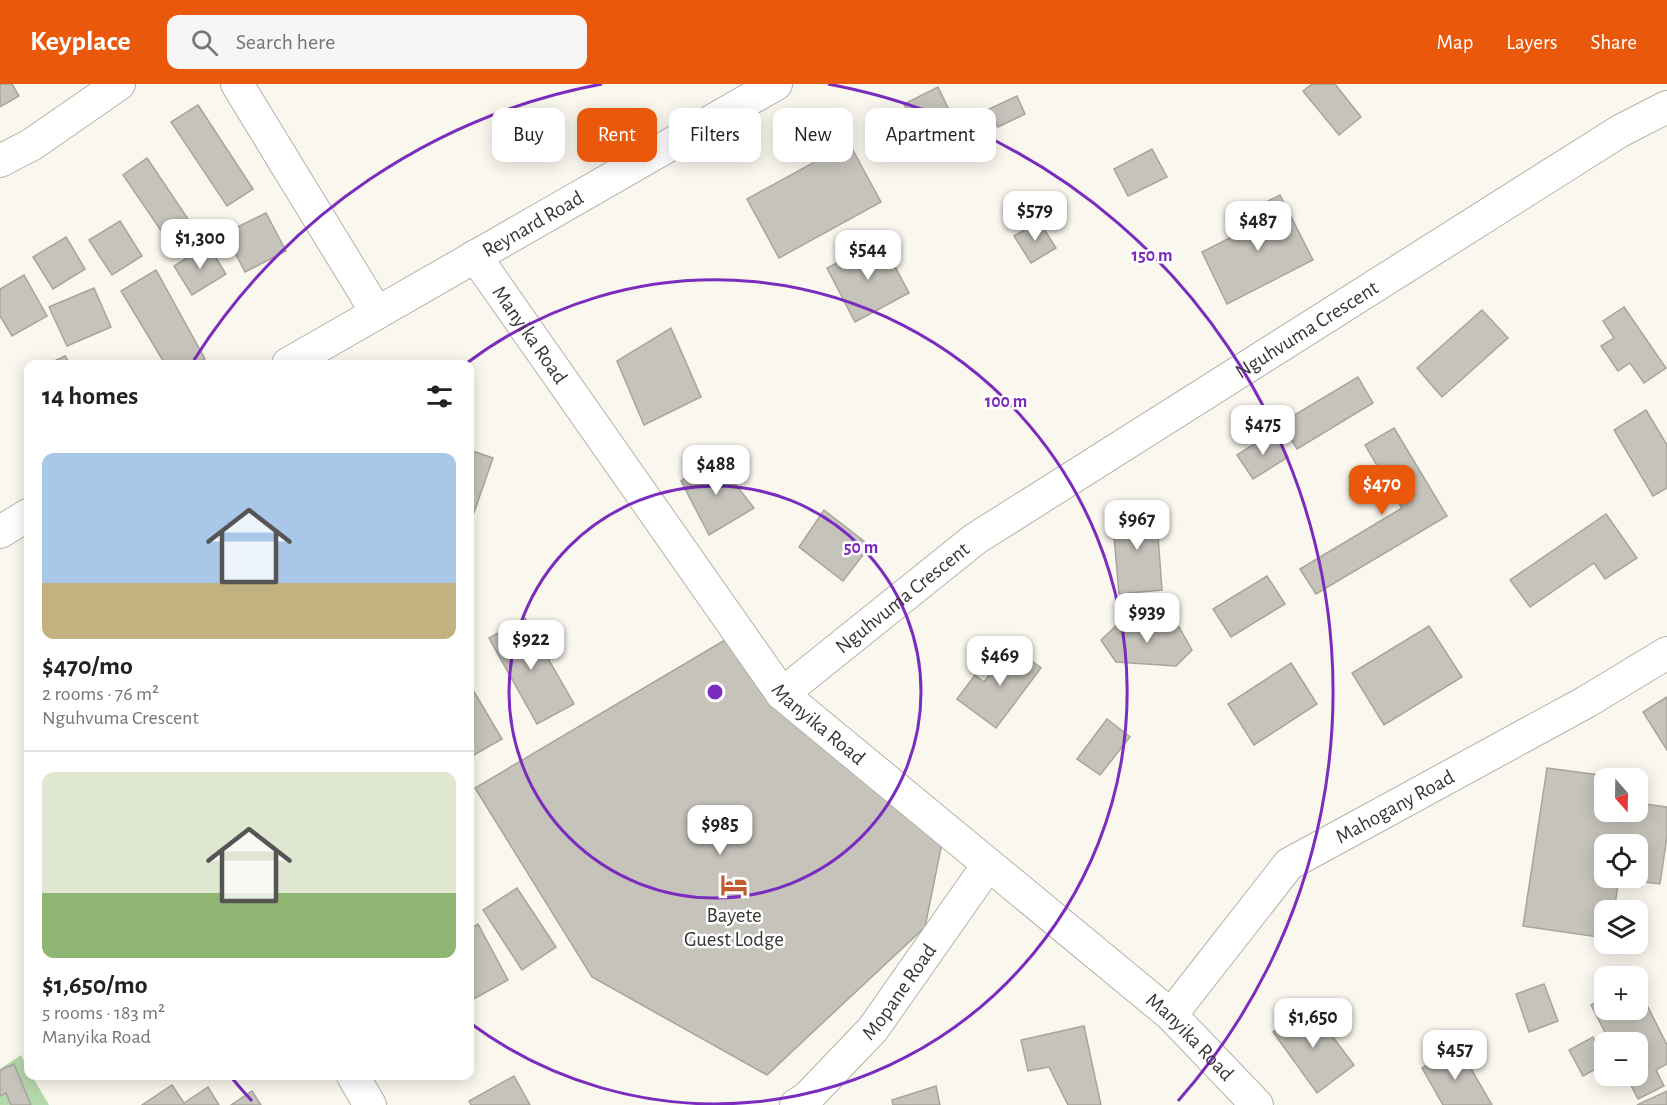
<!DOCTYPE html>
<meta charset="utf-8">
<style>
:root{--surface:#fff;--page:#f6f6f6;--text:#222;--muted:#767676;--line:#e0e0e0;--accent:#ea580c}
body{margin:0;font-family:"Alegreya Sans",sans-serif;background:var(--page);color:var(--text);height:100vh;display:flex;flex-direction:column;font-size:22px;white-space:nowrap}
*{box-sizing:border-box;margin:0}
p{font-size:20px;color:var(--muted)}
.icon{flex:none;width:33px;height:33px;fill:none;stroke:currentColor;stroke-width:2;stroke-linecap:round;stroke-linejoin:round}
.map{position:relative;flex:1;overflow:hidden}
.drawer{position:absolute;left:24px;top:276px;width:450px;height:720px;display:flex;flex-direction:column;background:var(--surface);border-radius:12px;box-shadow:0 3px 15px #0003}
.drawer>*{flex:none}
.hud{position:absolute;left:492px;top:24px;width:570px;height:54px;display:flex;gap:12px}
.needle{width:39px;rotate:160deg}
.buttons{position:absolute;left:1594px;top:684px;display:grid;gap:12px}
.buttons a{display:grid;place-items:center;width:54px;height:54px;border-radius:12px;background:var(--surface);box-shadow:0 3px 15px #0003;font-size:30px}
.price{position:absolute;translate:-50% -51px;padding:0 14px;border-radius:12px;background:#fff;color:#222;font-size:20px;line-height:39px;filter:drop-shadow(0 2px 3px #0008)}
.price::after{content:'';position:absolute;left:50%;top:36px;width:18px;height:14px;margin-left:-9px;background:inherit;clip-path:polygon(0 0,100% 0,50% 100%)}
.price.selected{background:var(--accent);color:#fff}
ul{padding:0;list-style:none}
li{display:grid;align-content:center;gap:12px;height:318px;padding:0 18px}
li+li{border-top:2px solid var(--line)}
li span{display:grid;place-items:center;height:186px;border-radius:12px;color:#555}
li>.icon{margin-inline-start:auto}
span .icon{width:108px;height:108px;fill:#fffc;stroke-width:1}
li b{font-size:26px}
h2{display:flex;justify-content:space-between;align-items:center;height:72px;padding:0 18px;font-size:26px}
.tag{padding:0 21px;border-radius:12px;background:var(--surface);box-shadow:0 3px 15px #0003;font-size:21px;line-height:54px}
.tag.selected{background:var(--accent);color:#fff}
header{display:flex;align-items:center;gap:36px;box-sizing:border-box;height:84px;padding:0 30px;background:var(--accent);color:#fff}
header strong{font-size:28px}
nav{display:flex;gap:33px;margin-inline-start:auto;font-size:21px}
.search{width:420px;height:54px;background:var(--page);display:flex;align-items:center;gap:15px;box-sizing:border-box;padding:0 21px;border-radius:12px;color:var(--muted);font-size:22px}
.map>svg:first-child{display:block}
</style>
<header>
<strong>Keyplace</strong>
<div class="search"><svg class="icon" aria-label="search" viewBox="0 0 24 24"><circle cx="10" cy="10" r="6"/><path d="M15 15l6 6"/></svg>Search here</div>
<nav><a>Map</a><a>Layers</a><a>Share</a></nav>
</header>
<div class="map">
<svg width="1667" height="1021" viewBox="0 0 1667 1021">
<rect width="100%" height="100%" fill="#faf8ee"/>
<polygon fill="#b3d8ab" points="21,971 28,985 28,992 32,992 49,1021 0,1021 0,985"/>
<g fill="#c5c3ba" stroke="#a7a49c" stroke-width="1.5" fill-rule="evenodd">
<polygon points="0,0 12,0 19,12 0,23"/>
<polygon points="1312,0 1335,0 1361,33 1339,51 1303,7"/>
<polygon points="938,3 949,26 915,43 904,20"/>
<polygon points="1017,12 1025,30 998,43 989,25"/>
<polygon points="198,21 253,105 227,122 171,38"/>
<polygon points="967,45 974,63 944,75 937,57"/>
<polygon points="849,59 881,118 779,174 747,115"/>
<polygon points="1152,65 1167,93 1128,112 1114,85"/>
<polygon points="147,74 188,135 164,151 123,91"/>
<polygon points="1280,111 1313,176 1227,220 1202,168 1259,139 1252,125"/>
<polygon points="266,129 286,167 245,188 225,149"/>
<polygon points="120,137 142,172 112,191 89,156"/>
<polygon points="1039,137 1056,164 1031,179 1014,152"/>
<polygon points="66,153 85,185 53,205 33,173"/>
<polygon points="881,156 909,209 855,238 827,184"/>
<polygon points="208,161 226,190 192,211 174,182"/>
<polygon points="156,186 205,275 195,280 165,280 121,207"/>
<polygon points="24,191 47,232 12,252 0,232 0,205"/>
<polygon points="94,204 111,243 67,262 49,223"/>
<polygon points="1624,223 1666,284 1644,299 1630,279 1618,287 1601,262 1614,254 1603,237"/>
<polygon points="1482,226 1508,254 1442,313 1417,284"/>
<polygon points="671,244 701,313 644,341 617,277"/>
<polygon points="65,272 70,280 48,280"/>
<polygon points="1358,293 1373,319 1297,365 1281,339"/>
<polygon points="1646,326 1667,361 1667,404 1653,412 1614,346"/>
<polygon points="1394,344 1447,432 1316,510 1300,485 1402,424 1365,361"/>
<polygon points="1273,348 1288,373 1253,395 1237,371"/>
<polygon points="470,366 493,374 470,440"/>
<polygon points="715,374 754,424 709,451 681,397"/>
<polygon points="1156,425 1162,506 1119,510 1112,429"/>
<polygon points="824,426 870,462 843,497 799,463"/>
<polygon points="1606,430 1637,474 1605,495 1594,479 1530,523 1510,496"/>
<polygon points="1267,492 1285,520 1231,553 1213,525"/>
<polygon points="525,534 574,620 537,640 489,554"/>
<polygon points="1119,539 1179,543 1192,566 1176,582 1116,578 1101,556"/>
<polygon points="1429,542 1462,593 1384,641 1352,589"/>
<polygon points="730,553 942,759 925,843 767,991 592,893 475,704"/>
<polygon points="1011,562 1041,584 996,644 957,615 975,591 984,598"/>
<polygon points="1291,579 1317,620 1254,661 1228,620"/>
<polygon points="470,601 502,655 474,671 470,664"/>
<polygon points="1667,613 1667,666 1643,628"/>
<polygon points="1107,635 1130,653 1100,691 1077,675"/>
<path d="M 1547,684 L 1615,693 L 1605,694 L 1605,728 L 1638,728 L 1638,719 L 1667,723 L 1667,752 L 1660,800 L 1619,795 L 1614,826 L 1605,826 L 1605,854 L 1523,842 ZM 1605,760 L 1638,760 L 1638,794 L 1605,794 Z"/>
<polygon points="517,804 556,863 522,886 483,826"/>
<polygon points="478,840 508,896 470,917 470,845"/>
<polygon points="1544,900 1558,937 1529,948 1516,910"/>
<polygon points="1638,903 1667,961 1667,980 1656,986 1664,1002 1638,1015 1626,992 1638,992 1638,958 1610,958 1591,921 1605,913 1605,926 1638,926"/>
<polygon points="1309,921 1354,981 1317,1009 1273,948"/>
<polygon points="1084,942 1101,1021 1068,1021 1049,983 1028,987 1021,956"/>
<polygon points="1593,953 1605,980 1583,992 1569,966"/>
<polygon points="1458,962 1492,1021 1443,1021 1422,984"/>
<polygon points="14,980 31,1021 11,1021 6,1009 0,1012 0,986"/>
<polygon points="514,992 530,1021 471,1021 469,1017"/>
<polygon points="172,1001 184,1019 208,1003 219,1021 142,1021"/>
<polygon points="936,1002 940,1021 893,1021 892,1016"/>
<polygon points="252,1007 261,1021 231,1021"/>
<polygon points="1667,1007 1667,1021 1637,1021"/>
</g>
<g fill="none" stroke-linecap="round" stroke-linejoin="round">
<defs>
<g id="minor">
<polyline points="237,0 377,229"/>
<polyline points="0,77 31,61 119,0"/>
<path id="s1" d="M 475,172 L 782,610 L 1171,931 L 1257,1021"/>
<path id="s2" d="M 288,280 L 776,0"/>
<polyline points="0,448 28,431"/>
<path id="s3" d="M 782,610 L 975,455 L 1620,47 L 1667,23"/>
<path id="s4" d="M 1171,931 L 1289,780 L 1586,618 L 1667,569"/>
<polyline points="353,992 370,1021"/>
<path id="s5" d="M 796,1021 L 807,1014 L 873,945 L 988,781"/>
</g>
</defs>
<use href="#minor" stroke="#b4b2a9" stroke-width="34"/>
<use href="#minor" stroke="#fff" stroke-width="32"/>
</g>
<g fill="none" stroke="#7b2cbf" stroke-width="3">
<circle cx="715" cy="608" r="206"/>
<path d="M467 279A412 412 0 1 1 470 939"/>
<path d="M252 1017A618 618 0 0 1 231 993M194 276A618 618 0 0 1 602 0M828 0A618 618 0 0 1 1178 1017"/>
</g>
<defs>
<symbol id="hotel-bare" viewBox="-9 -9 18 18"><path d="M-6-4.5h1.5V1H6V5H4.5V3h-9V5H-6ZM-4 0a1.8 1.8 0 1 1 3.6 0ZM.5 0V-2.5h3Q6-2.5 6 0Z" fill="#c35c30" stroke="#fff" stroke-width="2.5" paint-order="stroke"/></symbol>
</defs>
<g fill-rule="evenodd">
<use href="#hotel-bare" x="715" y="782" width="38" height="38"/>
</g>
<g text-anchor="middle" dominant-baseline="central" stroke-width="5" stroke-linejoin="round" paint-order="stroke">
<g font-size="21" fill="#383734" stroke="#fff">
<text stroke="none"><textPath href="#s2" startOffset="282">Reynard Road</textPath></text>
<text stroke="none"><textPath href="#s3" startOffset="640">Nguhvuma Crescent</textPath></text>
<text stroke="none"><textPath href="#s1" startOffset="96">Manyika Road</textPath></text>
<text stroke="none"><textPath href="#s3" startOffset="154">Nguhvuma Crescent</textPath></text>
<text stroke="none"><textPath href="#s1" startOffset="582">Manyika Road</textPath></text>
<text stroke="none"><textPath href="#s4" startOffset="312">Mahogany Road</textPath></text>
<text stroke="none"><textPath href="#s5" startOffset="154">Mopane Road</textPath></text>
<text stroke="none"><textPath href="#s1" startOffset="1068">Manyika Road</textPath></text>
</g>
<g font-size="21" fill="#383734" stroke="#fff">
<text x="734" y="831">Bayete<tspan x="734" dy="24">Guest Lodge</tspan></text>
</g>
</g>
<circle cx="715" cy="608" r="9" fill="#7b2cbf" stroke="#fff" stroke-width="3"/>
<g font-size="18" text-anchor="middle" font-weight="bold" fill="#7b2cbf" stroke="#fff" stroke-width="5" stroke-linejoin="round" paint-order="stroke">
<text x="1152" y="177">150 m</text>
<text x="1006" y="323">100 m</text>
<text x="861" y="469">50 m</text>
</g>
</svg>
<div class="buttons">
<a><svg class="needle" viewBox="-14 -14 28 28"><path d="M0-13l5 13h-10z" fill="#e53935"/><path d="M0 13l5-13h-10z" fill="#767676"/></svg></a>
<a><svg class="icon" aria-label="locate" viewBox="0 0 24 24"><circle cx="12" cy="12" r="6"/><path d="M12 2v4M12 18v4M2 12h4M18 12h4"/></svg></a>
<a><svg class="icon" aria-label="layers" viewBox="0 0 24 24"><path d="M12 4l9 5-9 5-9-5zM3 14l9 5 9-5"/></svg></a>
<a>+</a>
<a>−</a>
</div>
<b class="price" style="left:1035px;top:158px">$579</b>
<b class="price" style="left:1258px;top:168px">$487</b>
<b class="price" style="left:200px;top:186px">$1,300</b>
<b class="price" style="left:868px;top:197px">$544</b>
<b class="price" style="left:1263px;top:372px">$475</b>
<b class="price" style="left:716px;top:412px">$488</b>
<b class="price selected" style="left:1382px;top:432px">$470</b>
<b class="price" style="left:1137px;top:467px">$967</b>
<b class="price" style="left:1147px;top:560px">$939</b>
<b class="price" style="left:531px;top:587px">$922</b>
<b class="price" style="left:1000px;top:603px">$469</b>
<b class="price" style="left:720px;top:772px">$985</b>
<b class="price" style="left:1313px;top:965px">$1,650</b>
<b class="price" style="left:1455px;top:997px">$457</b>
<div class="hud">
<a class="tag">Buy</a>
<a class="tag selected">Rent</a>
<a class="tag">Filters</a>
<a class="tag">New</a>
<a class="tag">Apartment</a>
</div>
<section class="drawer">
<h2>14 homes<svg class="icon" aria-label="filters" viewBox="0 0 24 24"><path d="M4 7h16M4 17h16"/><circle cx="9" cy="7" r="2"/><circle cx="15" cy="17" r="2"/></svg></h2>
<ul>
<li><span style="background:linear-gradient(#a9c7e8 70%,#c2b280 0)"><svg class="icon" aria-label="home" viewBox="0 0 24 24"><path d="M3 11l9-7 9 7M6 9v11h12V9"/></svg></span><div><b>$470/mo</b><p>2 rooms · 76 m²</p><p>Nguhvuma Crescent</p></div></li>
<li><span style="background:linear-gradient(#dfe7d0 65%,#8fb573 0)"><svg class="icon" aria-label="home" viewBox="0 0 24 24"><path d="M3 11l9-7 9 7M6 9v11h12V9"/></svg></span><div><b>$1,650/mo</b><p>5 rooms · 183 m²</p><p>Manyika Road</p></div></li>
</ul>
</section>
</div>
